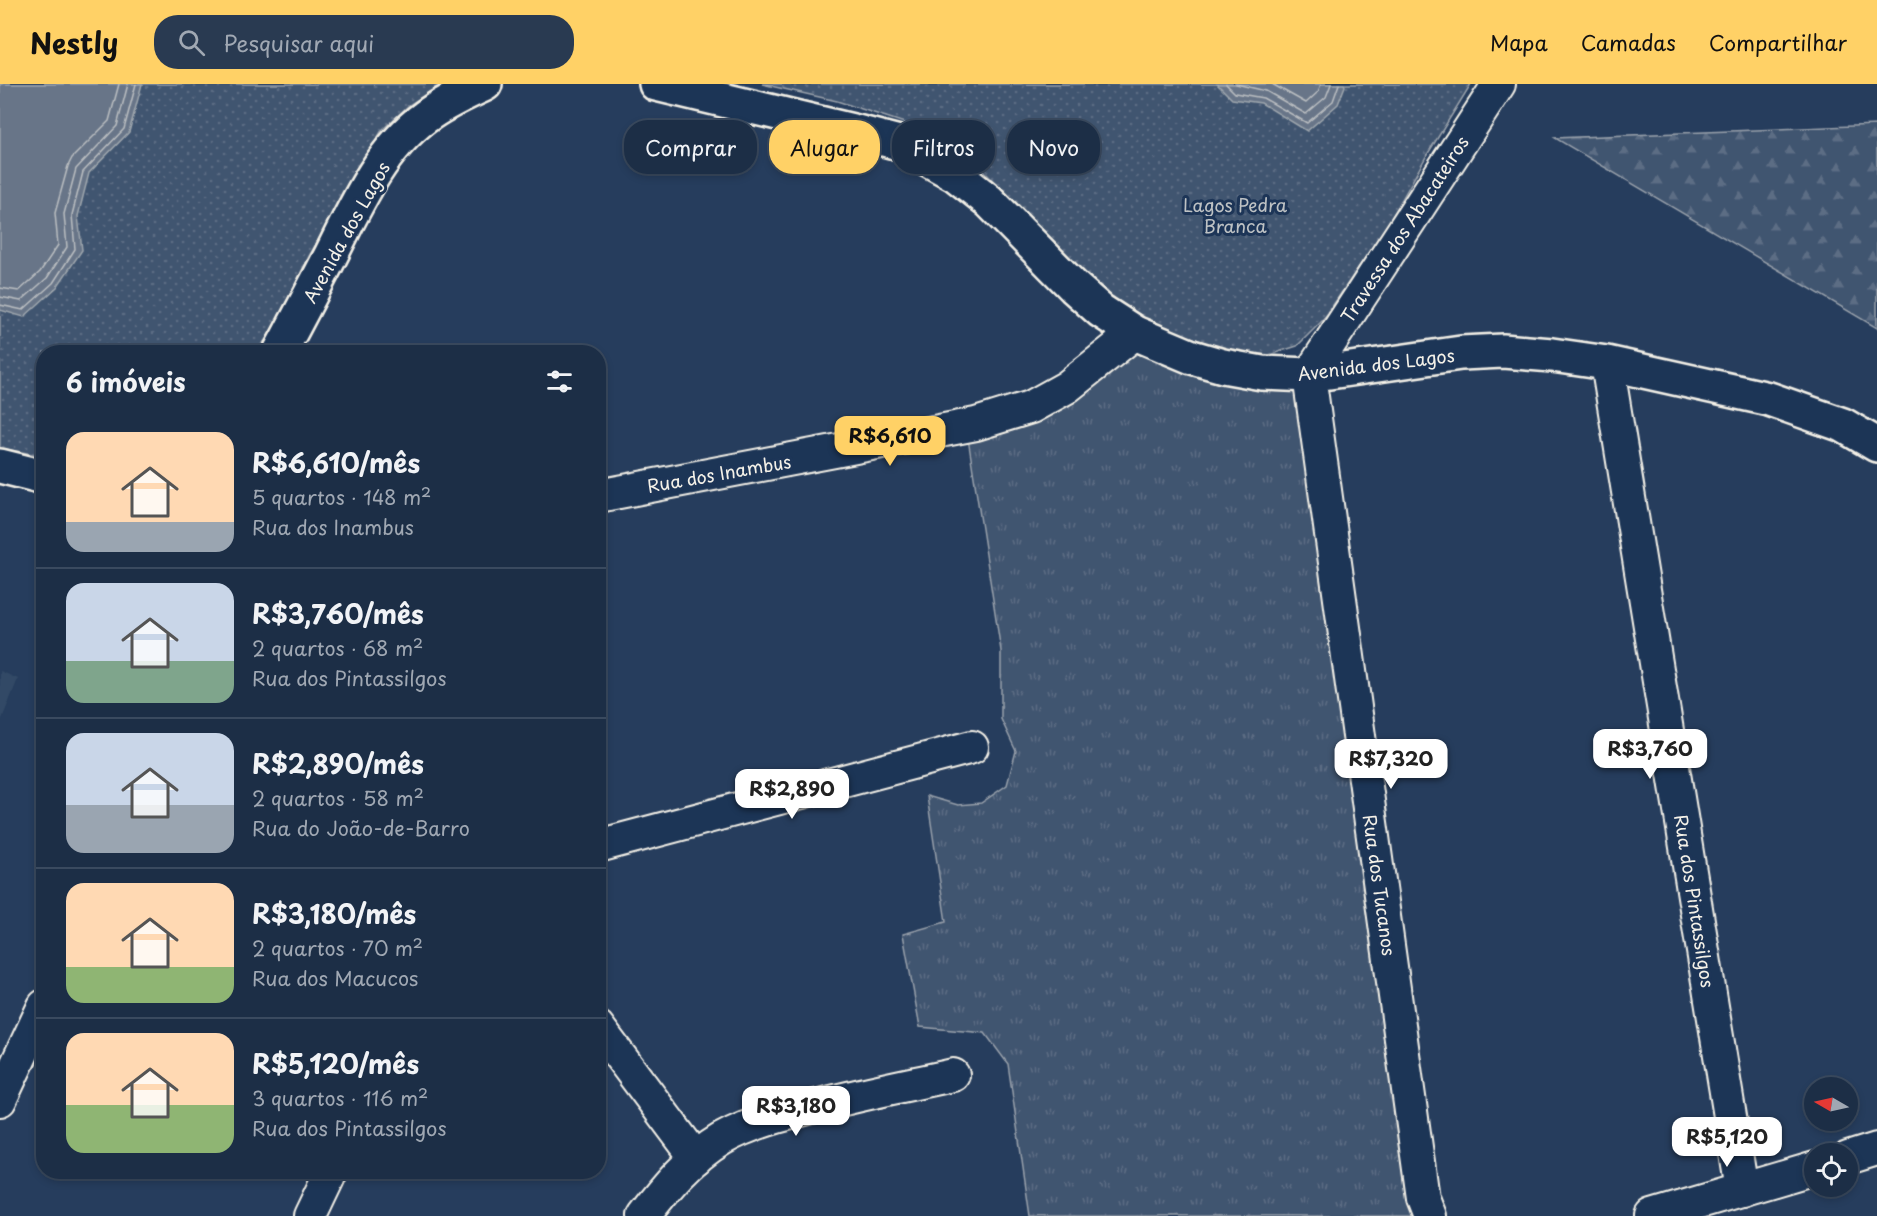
<!DOCTYPE html>
<html lang="pt">
<meta charset="utf-8">
<style>
:root{--surface:#1c2e46;--page:#293a51;--text:#f1f3f6;--muted:#a0a8b3;--line:#3a4a5f;--accent:#ffd166}
body{margin:0;font-family:"Playpen Sans",sans-serif;background:var(--page);color:var(--text);height:100vh;display:flex;flex-direction:column;font-size:22px;white-space:nowrap}
*{box-sizing:border-box;margin:0}
p{font-size:20px;color:var(--muted)}
.icon{flex:none;width:33px;height:33px;fill:none;stroke:currentColor;stroke-width:2;stroke-linecap:round;stroke-linejoin:round}
.map{position:relative;flex:1;overflow:hidden}
.side{position:absolute;left:36px;top:261px;width:570px;height:834px;display:flex;flex-direction:column;background:var(--surface);border-radius:24px;box-shadow:0 3px 9px #0003,0 0 0 2px var(--line)}
.side>*{flex:none}
.top-card{position:absolute;left:624px;top:36px;width:570px;height:54px;display:flex;gap:12px}
.needle{width:39px;rotate:279deg}
.buttons{position:absolute;left:1804px;top:993px;display:grid;gap:12px}
.buttons a{display:grid;place-items:center;width:54px;height:54px;border-radius:50%;background:var(--surface);box-shadow:0 3px 9px #0003,0 0 0 2px var(--line);font-size:30px}
.price{position:absolute;translate:-50% -51px;padding:0 14px;border-radius:12px;background:#fff;color:#222;font-size:20px;line-height:39px;filter:drop-shadow(0 2px 3px #0008)}
.price::after{content:'';position:absolute;left:50%;top:36px;width:18px;height:14px;margin-left:-9px;background:inherit;clip-path:polygon(0 0,100% 0,50% 100%)}
.price.current{background:var(--accent);color:#111}
ul{padding:0;list-style:none}
li{display:flex;align-items:center;gap:18px;height:150px;padding:0 30px}
li+li{border-top:2px solid var(--line)}
li span{display:grid;place-items:center;flex:none;width:168px;height:120px;border-radius:18px;color:#555}
li>.icon{margin-inline-start:auto}
span .icon{width:72px;height:72px;fill:#fffc;stroke-width:1}
li b{font-size:26px}
h2{display:flex;justify-content:space-between;align-items:center;height:72px;padding:0 30px;font-size:26px}
.chip{padding:0 21px;border-radius:24px;background:var(--surface);box-shadow:0 3px 9px #0003,0 0 0 2px var(--line);font-size:21px;line-height:54px}
.chip.current{background:var(--accent);color:#111}
header{display:flex;align-items:center;gap:36px;box-sizing:border-box;height:84px;padding:0 30px;background:var(--accent);color:#111}
header strong{font-size:28px}
nav{display:flex;gap:33px;margin-inline-start:auto;font-size:21px}
.search{width:420px;height:54px;background:var(--page);display:flex;align-items:center;gap:15px;box-sizing:border-box;padding:0 21px;border-radius:24px;color:var(--muted);font-size:22px}
.map>svg:first-child{display:block}
</style>
<header>
<strong>Nestly</strong>
<div class="search"><svg class="icon" aria-label="search" viewBox="0 0 24 24"><circle cx="10" cy="10" r="6"/><path d="M15 15l6 6"/></svg>Pesquisar aqui</div>
<nav><a>Mapa</a><a>Camadas</a><a>Compartilhar</a></nav>
</header>
<div class="map">
<svg width="1877" height="1132" viewBox="0 0 1877 1132">
<defs>
<pattern id="grass-tufts" width="24" height="20" patternUnits="userSpaceOnUse" patternTransform="scale(1.5)"><rect width="24" height="20" fill="#40546f"/><path d="M3 7l-1-3M5 7V3M7 7l1-3M15 17l-1-3M17 17v-4M19 17l1-3" fill="none" stroke="#5c6d84"/></pattern>
<pattern id="forest-firs" width="22" height="20" patternUnits="userSpaceOnUse" patternTransform="scale(1.5)"><rect width="22" height="20" fill="#40546f"/><path d="M5 1l3.5 6h-7zM16 11l3.5 6h-7z" fill="#5c6d84"/></pattern>
<pattern id="park-dots" width="8" height="8" patternUnits="userSpaceOnUse" patternTransform="scale(1.5)"><rect width="8" height="8" fill="#40546f"/><path d="M2 2h.1M6 6h.1" fill="none" stroke="#5c6d84" stroke-width="1.8" stroke-linecap="round"/></pattern>
</defs>
<rect width="100%" height="100%" fill="#263d5d"/>
<filter id="ink" filterUnits="userSpaceOnUse"><feTurbulence type="fractalNoise" baseFrequency=".0167" numOctaves="2"/><feDisplacementMap in="SourceGraphic" scale="12" xChannelSelector="R" yChannelSelector="G"/><feConvolveMatrix kernelMatrix="1 2 1 2 8 2 1 2 1" color-interpolation-filters="sRGB"/></filter>
<g filter="url(#ink)">
<polygon fill="#334966" points="0,587 18,595 0,640"/>
<polygon fill="url(#grass-tufts)" stroke="#9aa2ac" stroke-width="1.5" points="1136,257 1303,297 1424,1132 1030,1132 1008,980 985,949 920,943 903,850 946,838 927,712 958,721 981,719 1007,701 1016,667 1001,635 1001,567 967,348"/>
<polygon fill="url(#forest-firs)" stroke="#9aa2ac" stroke-width="1.5" points="1877,41 1877,244 1555,54"/>
<g fill="url(#park-dots)" stroke="#9aa2ac" stroke-width="1.5">
<polygon points="0,0 441,0 409,21 382,46 309,172 274,243 257,268 44,268 43,372 0,364"/>
<polygon points="762,0 1471,0 1427,71 1389,138 1323,236 1297,262 1269,271 1224,265 1127,231 1092,201 1037,141 974,77 926,46 837,17"/>
</g>
<g fill="#677588" stroke="#9fa7ae" stroke-width="1.5">
<polygon points="0,0 142,0 129,48 89,89 78,132 82,166 57,203 24,233 0,226"/>
<polygon points="1217,0 1344,0 1345,2 1338,20 1307,47 1261,19 1232,15"/>
</g>
<g fill="none" stroke-linecap="round" stroke-linejoin="round">
<g stroke="#bcbfc2" stroke-width="1.5">
<polyline points="1226,0 1235,9 1263,14 1307,39 1333,17 1339,0"/>
<polyline points="1236,0 1266,7 1306,30 1326,13 1331,0"/>
<polyline points="1272,0 1306,19 1318,8 1321,0"/>
<polyline points="0,204 19,207 40,188 58,161 55,129 68,82 72,74 109,37 119,0"/>
<polyline points="0,213 21,217 47,194 67,163 64,130 76,85 117,42 128,0"/>
<polyline points="0,221 23,226 53,199 75,165 72,131 83,88 124,45 136,0"/>
</g>
<defs>
<g id="minor">
<polyline points="1607,279 1742,1106"/>
<polyline points="598,412 976,340 1031,323 1067,303 1135,249"/>
<polyline points="598,762 972,663"/>
<polyline points="598,943 696,1074"/>
<polyline points="0,1016 44,922"/>
<polyline points="1848,1074 1877,1065"/>
<polyline points="310,1132 331,1088"/>
<path d="M 644,1132 C 666,1103 690,1074 722,1055 C 743,1043 768,1035 791,1029 C 844,1013 899,1003 953,991"/>
<polyline points="1430,1132 1423,1114 1309,291 1499,0"/>
<polyline points="1652,1132 1815,1084"/>
</g>
<g id="secondary">
<polyline points="656,0 857,48 899,59 956,91 989,117 1074,203 1101,227 1135,249 1192,273 1223,282 1262,289 1309,291 1461,269 1503,267 1552,271 1607,279 1769,315 1843,341 1877,361"/>
<path d="M 280,268 C 297,236 314,204 331,171 C 355,123 380,66 425,33 C 443,19 464,10 485,0"/>
<polyline points="0,382 44,393"/>
</g>
</defs>
<use href="#minor" stroke="#f4f1e8" stroke-width="36"/>
<use href="#secondary" stroke="#f4f1e8" stroke-width="38"/>
<use href="#minor" stroke="#1d3557" stroke-width="32"/>
<use href="#secondary" stroke="#1d3557" stroke-width="33"/>
</g>
</g>
<g text-anchor="middle" dominant-baseline="central" stroke-width="6" stroke-linejoin="round" paint-order="stroke">
<g font-size="18" fill="#bec2c4" stroke="#1d3557">
<text x="1235" y="120">Lagos Pedra<tspan x="1235" dy="21">Branca</tspan></text>
</g>
<g font-size="18" fill="#f4f1e8" stroke="#1d3557">
<text transform="translate(1404 145) rotate(-57)">Travessa dos Abacateiros</text>
<text transform="translate(346 148) rotate(-61)">Avenida dos Lagos</text>
<text transform="translate(1376 280) rotate(-7)">Avenida dos Lagos</text>
<text transform="translate(719 389) rotate(-10)">Rua dos Inambus</text>
<text transform="translate(1380 801) rotate(82)">Rua dos Tucanos</text>
<text transform="translate(1695 817) rotate(81)">Rua dos Pintassilgos</text>
</g>
</g>
</svg>
<div class="buttons">
<a><svg class="needle" viewBox="-14 -14 28 28"><path d="M0-13l5 13h-10z" fill="#e53935"/><path d="M0 13l5-13h-10z" fill="#a0a8b3"/></svg></a>
<a><svg class="icon" aria-label="locate" viewBox="0 0 24 24"><circle cx="12" cy="12" r="6"/><path d="M12 2v4M12 18v4M2 12h4M18 12h4"/></svg></a>
</div>
<b class="price current" style="left:890px;top:383px">R$6,610</b>
<b class="price" style="left:1650px;top:696px">R$3,760</b>
<b class="price" style="left:1391px;top:706px">R$7,320</b>
<b class="price" style="left:792px;top:736px">R$2,890</b>
<b class="price" style="left:796px;top:1053px">R$3,180</b>
<b class="price" style="left:1727px;top:1084px">R$5,120</b>
<div class="top-card">
<a class="chip">Comprar</a>
<a class="chip current">Alugar</a>
<a class="chip">Filtros</a>
<a class="chip">Novo</a>
</div>
<section class="side">
<h2>6 imóveis<svg class="icon" aria-label="filters" viewBox="0 0 24 24"><path d="M4 7h16M4 17h16"/><circle cx="9" cy="7" r="2"/><circle cx="15" cy="17" r="2"/></svg></h2>
<ul>
<li><span style="background:linear-gradient(#ffd9b3 75%,#9aa5b1 0)"><svg class="icon" aria-label="home" viewBox="0 0 24 24"><path d="M3 11l9-7 9 7M6 9v11h12V9"/></svg></span><div><b>R$6,610/mês</b><p>5 quartos · 148 m²</p><p>Rua dos Inambus</p></div></li>
<li><span style="background:linear-gradient(#c9d6e8 65%,#7fa58c 0)"><svg class="icon" aria-label="home" viewBox="0 0 24 24"><path d="M3 11l9-7 9 7M6 9v11h12V9"/></svg></span><div><b>R$3,760/mês</b><p>2 quartos · 68 m²</p><p>Rua dos Pintassilgos</p></div></li>
<li><span style="background:linear-gradient(#c9d6e8 60%,#9aa5b1 0)"><svg class="icon" aria-label="home" viewBox="0 0 24 24"><path d="M3 11l9-7 9 7M6 9v11h12V9"/></svg></span><div><b>R$2,890/mês</b><p>2 quartos · 58 m²</p><p>Rua do João-de-Barro</p></div></li>
<li><span style="background:linear-gradient(#ffd9b3 70%,#8fb573 0)"><svg class="icon" aria-label="home" viewBox="0 0 24 24"><path d="M3 11l9-7 9 7M6 9v11h12V9"/></svg></span><div><b>R$3,180/mês</b><p>2 quartos · 70 m²</p><p>Rua dos Macucos</p></div></li>
<li><span style="background:linear-gradient(#ffd9b3 60%,#8fb573 0)"><svg class="icon" aria-label="home" viewBox="0 0 24 24"><path d="M3 11l9-7 9 7M6 9v11h12V9"/></svg></span><div><b>R$5,120/mês</b><p>3 quartos · 116 m²</p><p>Rua dos Pintassilgos</p></div></li>
</ul>
</section>
</div>
